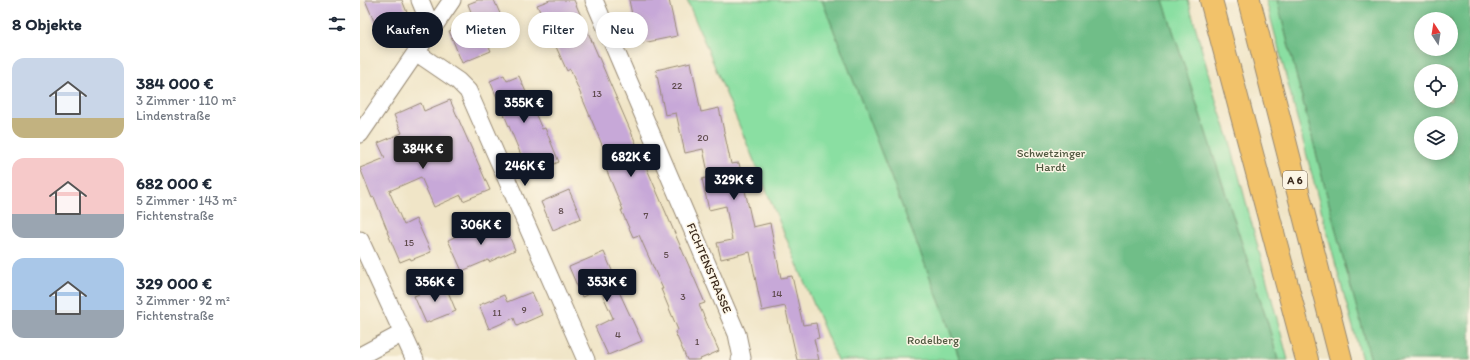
<!DOCTYPE html>
<html lang="de">
<meta charset="utf-8">
<style>
:root{--surface:#fff;--page:#f2f2f3;--text:#1f2937;--muted:#747a83;--accent:#111827}
body{margin:0;font-family:Itim,sans-serif;background:var(--page);color:var(--text);height:100vh;display:flex;flex-direction:column;font-size:15px;white-space:nowrap}
*{box-sizing:border-box;margin:0}
p{font-size:13px;color:var(--muted)}
.icon{flex:none;width:22px;height:22px;fill:none;stroke:currentColor;stroke-width:2;stroke-linecap:round;stroke-linejoin:round}
.map{position:relative;flex:1;overflow:hidden}
.side{display:flex;flex-direction:column;background:var(--surface);width:360px}
.side>*{flex:none}
.banner{position:absolute;left:12px;top:12px;width:380px;height:36px;display:flex;gap:8px}
.needle{width:26px;rotate:348deg}
.fabs{position:absolute;left:1054px;top:12px;display:grid;gap:8px}
.fabs a{display:grid;place-items:center;width:44px;height:44px;border-radius:50%;background:var(--surface);box-shadow:0 2px 10px #0003;font-size:20px}
.price{position:absolute;translate:-50% -34px;padding:0 9px;border-radius:4px;background:var(--accent);color:#fff;font-size:13px;line-height:26px;filter:drop-shadow(0 1px 2px #0008)}
.price::after{content:'';position:absolute;left:50%;top:24px;width:12px;height:9px;margin-left:-6px;background:inherit;clip-path:polygon(0 0,100% 0,50% 100%)}
.price.selected{background:#222;color:#fff}
ul{padding:0;list-style:none}
li{display:flex;align-items:center;gap:12px;height:100px;padding:0 12px}
li span{display:grid;place-items:center;flex:none;width:112px;height:80px;border-radius:12px;color:#555}
li>.icon{margin-inline-start:auto}
span .icon{width:48px;height:48px;fill:#fffc;stroke-width:1}
li b{font-size:17px}
h2{display:flex;justify-content:space-between;align-items:center;height:48px;padding:0 12px;font-size:17px}
.pill{padding:0 14px;border-radius:18px;background:var(--surface);box-shadow:0 2px 10px #0003;font-size:14px;line-height:36px}
.pill.selected{background:var(--accent);color:#fff}
main{display:flex;flex:1;min-height:0}
.map>svg:first-child{display:block}
</style>
<main>
<section class="side">
<h2>8 Objekte<svg class="icon" aria-label="filters" viewBox="0 0 24 24"><path d="M4 7h16M4 17h16"/><circle cx="9" cy="7" r="2"/><circle cx="15" cy="17" r="2"/></svg></h2>
<ul>
<li><span style="background:linear-gradient(#c9d6e8 75%,#c2b280 0)"><svg class="icon" aria-label="home" viewBox="0 0 24 24"><path d="M3 11l9-7 9 7M6 9v11h12V9"/></svg></span><div><b>384 000 €</b><p>3 Zimmer · 110 m²</p><p>Lindenstraße</p></div></li>
<li><span style="background:linear-gradient(#f6c9c9 70%,#9aa5b1 0)"><svg class="icon" aria-label="home" viewBox="0 0 24 24"><path d="M3 11l9-7 9 7M6 9v11h12V9"/></svg></span><div><b>682 000 €</b><p>5 Zimmer · 143 m²</p><p>Fichtenstraße</p></div></li>
<li><span style="background:linear-gradient(#a9c7e8 65%,#9aa5b1 0)"><svg class="icon" aria-label="home" viewBox="0 0 24 24"><path d="M3 11l9-7 9 7M6 9v11h12V9"/></svg></span><div><b>329 000 €</b><p>3 Zimmer · 92 m²</p><p>Fichtenstraße</p></div></li>
</ul>
</section>
<div class="map">
<svg width="1110" height="360" viewBox="0 0 1110 360">
<rect width="100%" height="100%" fill="#fcf5e5"/>
<filter id="ink" filterUnits="userSpaceOnUse"><feTurbulence type="fractalNoise" baseFrequency=".025" numOctaves="2"/><feDisplacementMap in="SourceGraphic" scale="8" xChannelSelector="R" yChannelSelector="G"/><feConvolveMatrix kernelMatrix="1 2 1 2 8 2 1 2 1" color-interpolation-filters="sRGB"/></filter>
<filter id="wash" filterUnits="userSpaceOnUse"><feTurbulence type="fractalNoise" baseFrequency=".012" numOctaves="4" result="noise"/><feDisplacementMap in="SourceGraphic" scale="16" xChannelSelector="R" yChannelSelector="G"/><feGaussianBlur stdDeviation="0.9" result="paint"/><feColorMatrix in="noise" values="0 0 0 0 0 0 0 0 0 0 0 0 0 0 0 0 0 1.4 0 .05"/><feComposite in="paint" operator="in"/></filter>
<g filter="url(#wash)">
<rect width="100%" height="100%" fill="#f0e5c7"/>
<g fill="#8adfa2" stroke="#628460">
<polygon points="327,0 462,0 582,308 600,360 477,360"/>
<polygon points="803,0 828,0 857,104 870,142 928,360 918,360 908,324"/>
<polygon points="906,0 917,0 983,258 1011,360 1002,360 973,255"/>
</g>
<g fill="#6fbe88" stroke="#557453" fill-rule="evenodd">
<polygon points="462,0 803,0 908,324 918,360 600,360 585,316"/>
<path d="M 917,0 L 1110,0 L 1110,360 L 1011,360 L 983,258 ZM 1061,19 L 1091,19 L 1091,49 L 1061,49 ZM 1061,71 L 1091,71 L 1091,101 L 1061,101 ZM 1061,123 L 1091,123 L 1091,153 L 1061,153 Z"/>
</g>
<g id="blocks">
<g fill="#c7a8d8">
<polygon points="5,0 42,0 50,20 19,33"/>
<polygon points="118,0 134,0 145,25 123,34 131,51 102,63 89,31 114,20 108,4"/>
<polygon points="190,0 214,0 345,303 339,305 359,351 338,360 327,360 315,332 318,330 301,289 303,289 279,235 273,237 261,210 263,210 246,169 251,166 210,69 207,71 177,5"/>
<polygon points="269,0 309,0 317,36 278,44"/>
<polygon points="331,62 341,112 359,108 371,164 379,163 393,227 410,223 421,278 432,276 443,325 456,323 459,338 454,339 459,360 437,360 425,306 402,311 390,252 361,259 357,243 372,240 366,206 349,210 342,179 349,177 343,149 325,153 316,113 305,115 296,70"/>
<polygon points="144,75 147,81 159,76 182,129 185,128 199,162 169,174 130,81"/>
<polygon points="90,100 130,190 103,201 101,195 74,207 61,177 29,191 44,225 56,219 71,252 51,260 50,258 40,262 27,232 28,232 14,197 12,198 0,168 25,158 18,143 42,133 34,115 61,103 64,111"/>
<polygon points="209,190 221,218 193,230 181,202"/>
<polygon points="144,223 155,250 129,262 128,260 102,271 88,240 114,228 117,235"/>
<polygon points="244,252 257,282 255,283 282,341 248,355 235,327 253,318 240,289 222,297 209,267"/>
<polygon points="84,282 96,311 66,323 54,296 64,292 63,290"/>
<polygon points="172,292 182,315 157,326 154,318 129,329 119,305 144,295 147,302"/>
</g>
</g>
</g>
<g filter="url(#ink)">
<use href="#blocks" fill-opacity="0" stroke="#968872" stroke-width="1"/>
<g fill="none" stroke-linecap="round" stroke-linejoin="round">
<defs>
<g id="street">
<polyline points="60,0 72,29"/>
<polyline points="234,0 377,334 382,358 380,360"/>
<polyline points="57,53 98,81 108,91 226,360"/>
<polyline points="0,134 92,0"/>
<polyline points="0,240 55,360"/>
<polyline points="0,356 43,333"/>
</g>
<g id="highway">
<polyline points="851,0 947,360"/>
<polyline points="889,0 981,360"/>
</g>
</defs>
<use href="#street" stroke="#968872" stroke-width="19"/>
<use href="#highway" stroke="#968872" stroke-width="24"/>
<use href="#street" stroke="#fff" stroke-width="17"/>
<use href="#highway" stroke="#f2c26a" stroke-width="22"/>
</g>
</g>
<g text-anchor="middle" dominant-baseline="central" stroke-width="3" stroke-linejoin="round" paint-order="stroke">
<g font-size="10" fill="#5e4a4c">
<text x="317" y="85">22</text>
<text x="237" y="93">13</text>
<text x="343" y="137">20</text>
<text x="201" y="210">8</text>
<text x="286" y="215">7</text>
<text x="49" y="242">15</text>
<text x="306" y="254">5</text>
<text x="417" y="293">14</text>
<text x="323" y="296">3</text>
<text x="164" y="309">9</text>
<text x="137" y="312">11</text>
<text x="258" y="334">4</text>
<text x="337" y="341">1</text>
</g>
<rect fill="#fcf5e5" stroke="#75675a" stroke-width="1" x="923" y="171" width="24" height="18" rx="3"/>
<g font-size="11" font-weight="bold" fill="#3b2a1e">
<text x="935" y="180">A 6</text>
</g>
<g font-size="12" fill="#4f573f" stroke="#fcf5e5">
<text x="691" y="153">Schwetzinger<tspan x="691" dy="14">Hardt</tspan></text>
<text x="573" y="340">Rodelberg</text>
</g>
<g font-size="12" fill="#3b2a1e" stroke="#fcf5e5">
<text transform="translate(349 268) rotate(67)">FICHTENSTRASSE</text>
</g>
</g>
</svg>
<div class="fabs">
<a><svg class="needle" viewBox="-14 -14 28 28"><path d="M0-13l5 13h-10z" fill="#e53935"/><path d="M0 13l5-13h-10z" fill="#747a83"/></svg></a>
<a><svg class="icon" aria-label="locate" viewBox="0 0 24 24"><circle cx="12" cy="12" r="6"/><path d="M12 2v4M12 18v4M2 12h4M18 12h4"/></svg></a>
<a><svg class="icon" aria-label="layers" viewBox="0 0 24 24"><path d="M12 4l9 5-9 5-9-5zM3 14l9 5 9-5"/></svg></a>
</div>
<b class="price" style="left:164px;top:124px">355K €</b>
<b class="price selected" style="left:63px;top:170px">384K €</b>
<b class="price" style="left:271px;top:178px">682K €</b>
<b class="price" style="left:165px;top:187px">246K €</b>
<b class="price" style="left:374px;top:201px">329K €</b>
<b class="price" style="left:121px;top:246px">306K €</b>
<b class="price" style="left:75px;top:303px">356K €</b>
<b class="price" style="left:247px;top:303px">353K €</b>
<div class="banner">
<a class="pill selected">Kaufen</a>
<a class="pill">Mieten</a>
<a class="pill">Filter</a>
<a class="pill">Neu</a>
</div>
</div>
</main>
